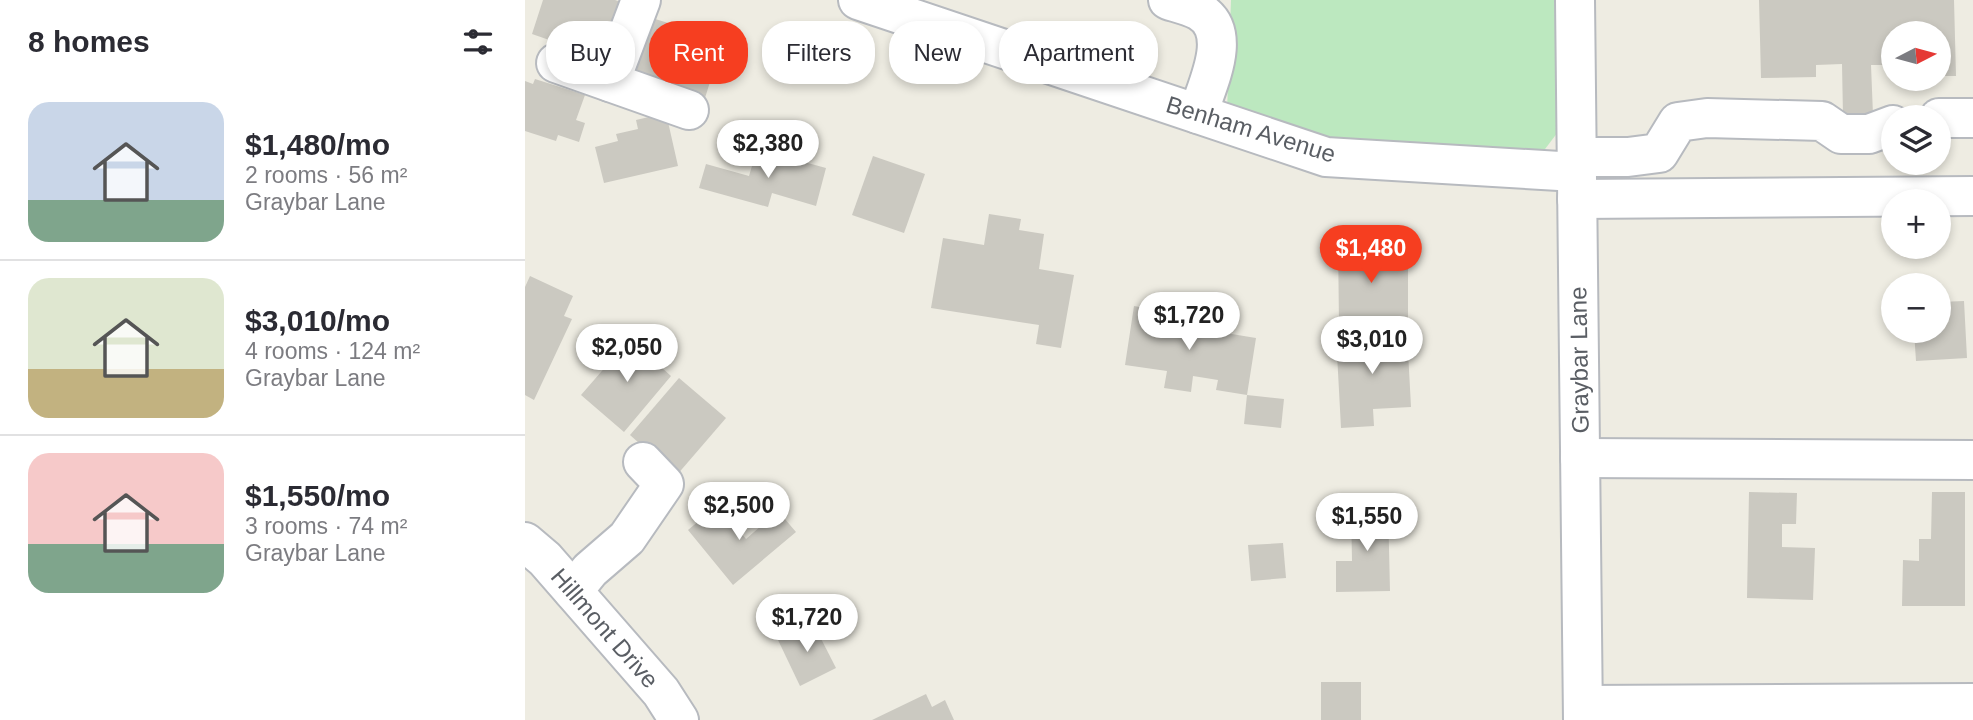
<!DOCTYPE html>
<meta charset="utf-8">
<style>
:root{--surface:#fff;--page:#f7f7f7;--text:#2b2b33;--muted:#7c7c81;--line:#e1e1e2;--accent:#f63e20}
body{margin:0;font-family:Arial,sans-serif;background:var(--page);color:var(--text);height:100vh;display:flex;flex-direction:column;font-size:26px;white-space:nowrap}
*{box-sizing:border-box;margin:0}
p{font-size:23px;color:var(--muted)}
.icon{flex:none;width:38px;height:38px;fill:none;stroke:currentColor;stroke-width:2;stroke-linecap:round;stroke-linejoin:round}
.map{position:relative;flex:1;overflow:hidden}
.panel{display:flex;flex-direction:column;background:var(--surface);width:525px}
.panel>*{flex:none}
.guide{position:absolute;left:21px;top:21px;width:665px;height:63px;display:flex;gap:14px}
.needle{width:46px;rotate:84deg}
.buttons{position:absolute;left:1356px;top:21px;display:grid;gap:14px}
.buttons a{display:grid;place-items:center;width:70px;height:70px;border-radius:50%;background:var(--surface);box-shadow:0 4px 10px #0003;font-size:35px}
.price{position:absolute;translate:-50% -60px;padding:0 16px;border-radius:24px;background:#fff;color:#222;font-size:23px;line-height:46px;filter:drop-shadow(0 2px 4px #0008)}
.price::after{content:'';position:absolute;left:50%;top:42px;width:21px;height:16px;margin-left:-10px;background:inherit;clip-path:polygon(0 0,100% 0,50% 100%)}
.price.active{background:var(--accent);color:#fff}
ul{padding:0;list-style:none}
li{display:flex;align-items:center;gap:21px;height:175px;padding:0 28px}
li+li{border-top:2px solid var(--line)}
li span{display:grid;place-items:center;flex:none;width:196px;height:140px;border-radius:21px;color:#555}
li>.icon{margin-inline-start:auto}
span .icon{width:84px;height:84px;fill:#fffc;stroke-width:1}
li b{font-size:30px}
h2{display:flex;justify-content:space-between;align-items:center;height:84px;padding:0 28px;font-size:30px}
.pill{padding:0 24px;border-radius:28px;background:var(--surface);box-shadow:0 4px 10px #0003;font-size:24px;line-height:63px}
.pill.active{background:var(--accent);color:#fff}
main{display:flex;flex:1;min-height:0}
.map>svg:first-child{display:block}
</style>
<main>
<section class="panel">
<h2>8 homes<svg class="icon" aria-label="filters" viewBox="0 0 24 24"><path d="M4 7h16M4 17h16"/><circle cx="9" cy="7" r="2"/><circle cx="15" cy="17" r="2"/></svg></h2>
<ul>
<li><span style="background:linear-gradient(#c9d6e8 70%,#7fa58c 0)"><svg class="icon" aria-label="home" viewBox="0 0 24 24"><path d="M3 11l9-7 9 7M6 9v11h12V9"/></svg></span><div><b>$1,480/mo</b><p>2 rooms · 56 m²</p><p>Graybar Lane</p></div></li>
<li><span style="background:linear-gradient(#dfe7d0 65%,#c2b280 0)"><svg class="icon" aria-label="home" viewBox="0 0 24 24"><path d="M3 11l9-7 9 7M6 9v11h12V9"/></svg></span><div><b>$3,010/mo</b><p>4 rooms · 124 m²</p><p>Graybar Lane</p></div></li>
<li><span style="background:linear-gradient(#f6c9c9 65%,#7fa58c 0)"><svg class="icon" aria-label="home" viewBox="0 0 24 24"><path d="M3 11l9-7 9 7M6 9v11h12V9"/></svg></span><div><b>$1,550/mo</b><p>3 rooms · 74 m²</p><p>Graybar Lane</p></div></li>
</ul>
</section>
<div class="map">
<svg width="1448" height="720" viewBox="0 0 1448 720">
<rect width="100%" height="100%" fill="#eeece2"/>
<polygon fill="#bce8bf" points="706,0 1036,0 1036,128 1014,157 799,142 702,111"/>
<g fill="#cbc9c1">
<polygon points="18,0 90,0 99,3 84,47 55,37 50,49 7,34"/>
<polygon points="1234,0 1429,0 1431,76 1414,76 1414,33 1368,33 1368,65 1346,65 1348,115 1318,116 1317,64 1291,65 1291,77 1236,78"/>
<polygon points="127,18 198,40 180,98 134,84 107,83"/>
<polygon points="10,79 60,95 51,120 60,123 54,142 33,135 31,141 0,131 0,81 8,84"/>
<polygon points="141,113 153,166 79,183 70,147 93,141 91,134 113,129 111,120"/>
<polygon points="232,149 301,168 291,206 247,193 243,207 174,188 181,164 224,176"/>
<polygon points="348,156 400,174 379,233 327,215"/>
<polygon points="464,214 496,219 494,230 519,234 514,269 549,275 536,348 511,344 514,325 406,308 418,238 459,245"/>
<polygon points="813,239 865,239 865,264 883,264 883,325 814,326"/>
<polygon points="5,276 48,296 39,316 47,319 9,400 0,395 0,287"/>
<polygon points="1439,301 1442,358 1391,361 1389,331 1414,331 1414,302"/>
<polygon points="609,306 666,316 664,327 731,338 722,395 691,390 693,380 668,376 666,392 639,388 642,371 600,365"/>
<polygon points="882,332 886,407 848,409 849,426 816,428 811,335"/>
<polygon points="109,334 130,353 126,358 146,376 99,432 56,395"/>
<polygon points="154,378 201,418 151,476 105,435"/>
<polygon points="722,395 759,399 756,428 719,424"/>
<polygon points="1224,492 1272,493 1271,524 1257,524 1257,547 1290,548 1288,600 1222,598"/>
<polygon points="1407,492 1440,492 1440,606 1377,606 1378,560 1394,561 1394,539 1406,539"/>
<polygon points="193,505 221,539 253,511 271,532 208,585 163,530"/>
<polygon points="863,506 865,591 811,592 811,561 827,561 826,507"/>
<polygon points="758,543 761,578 726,581 723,545"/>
<polygon points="288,623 311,668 275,686 253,640"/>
<rect x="796" y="682" width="40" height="38"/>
<polygon points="401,694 407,707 420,700 429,720 347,720"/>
</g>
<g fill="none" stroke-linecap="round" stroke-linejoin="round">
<defs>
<g id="minor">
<polyline points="333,0 801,157 1051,172"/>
<path d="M 643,0 C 652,3 665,6 674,11 C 710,32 682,84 673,114"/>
<polyline points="1050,0 1058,720"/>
<polyline points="31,63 164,110"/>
<polyline points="85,82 116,0"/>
<polyline points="1414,118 1448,118"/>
<polyline points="1051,157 1103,157 1134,153 1153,122 1182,118 1297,121 1316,134 1344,134 1368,125"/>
<polyline points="1052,199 1448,196"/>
<polyline points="1055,458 1448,460"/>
<polyline points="0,542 20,559 136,692 154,720"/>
<polyline points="48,591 65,570 102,538 139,484 118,462"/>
<polyline points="1058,705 1448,703"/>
</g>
</defs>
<use href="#minor" stroke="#b7babf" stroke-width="42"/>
<use href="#minor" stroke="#fff" stroke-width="38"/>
</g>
<g text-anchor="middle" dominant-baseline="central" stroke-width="5" stroke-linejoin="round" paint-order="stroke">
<g font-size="24" fill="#5a5e64" stroke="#fff">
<text transform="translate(726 129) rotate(17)">Benham Avenue</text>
<text transform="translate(1054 360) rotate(-91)">Graybar Lane</text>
<text transform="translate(80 628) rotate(49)">Hillmont Drive</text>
</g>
</g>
</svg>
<div class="buttons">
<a><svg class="needle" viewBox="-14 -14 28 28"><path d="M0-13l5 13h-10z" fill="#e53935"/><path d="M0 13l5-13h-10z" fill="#7c7c81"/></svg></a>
<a><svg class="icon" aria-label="layers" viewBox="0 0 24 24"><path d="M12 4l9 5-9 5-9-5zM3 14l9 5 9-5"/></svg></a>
<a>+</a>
<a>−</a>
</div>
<b class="price" style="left:243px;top:180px">$2,380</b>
<b class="price active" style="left:846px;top:285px">$1,480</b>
<b class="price" style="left:664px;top:352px">$1,720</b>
<b class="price" style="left:847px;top:376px">$3,010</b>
<b class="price" style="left:102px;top:384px">$2,050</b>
<b class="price" style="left:214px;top:542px">$2,500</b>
<b class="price" style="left:842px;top:553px">$1,550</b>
<b class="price" style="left:282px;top:654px">$1,720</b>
<div class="guide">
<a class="pill">Buy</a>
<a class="pill active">Rent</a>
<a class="pill">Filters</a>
<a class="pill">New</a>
<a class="pill">Apartment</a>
</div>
</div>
</main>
